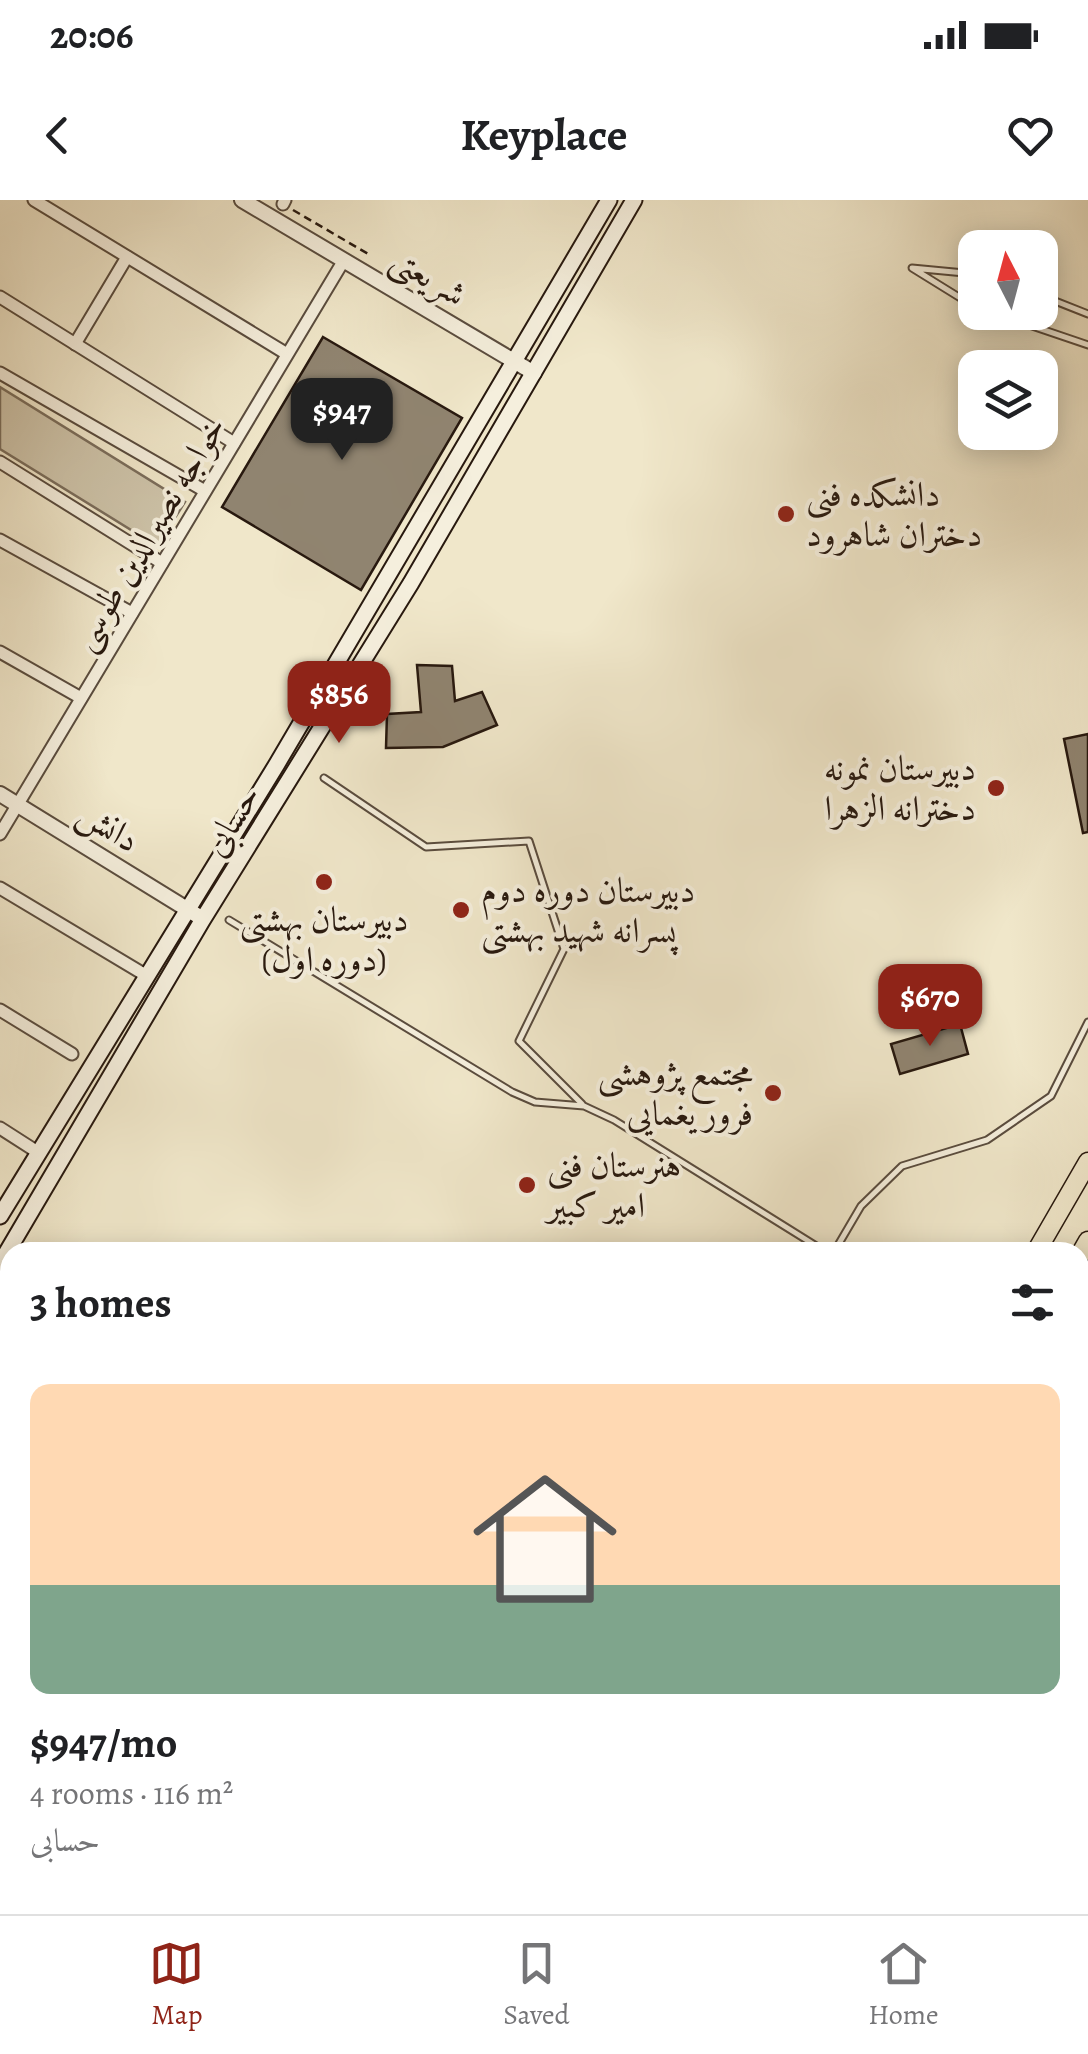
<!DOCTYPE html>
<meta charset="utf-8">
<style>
:root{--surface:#fff;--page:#f6f6f6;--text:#202124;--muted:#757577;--line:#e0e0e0;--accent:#8f2418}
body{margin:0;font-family:Alegreya,Amiri,serif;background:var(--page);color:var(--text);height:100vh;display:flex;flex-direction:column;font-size:38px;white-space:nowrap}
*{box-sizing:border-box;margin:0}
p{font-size:32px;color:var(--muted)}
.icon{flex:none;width:55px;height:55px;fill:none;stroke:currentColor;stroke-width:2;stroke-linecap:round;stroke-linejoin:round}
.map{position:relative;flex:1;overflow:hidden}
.side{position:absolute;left:0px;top:1042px;width:1090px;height:672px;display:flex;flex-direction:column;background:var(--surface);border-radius:30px 30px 0 0;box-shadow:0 5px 25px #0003}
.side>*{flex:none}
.needle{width:65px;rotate:354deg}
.fabs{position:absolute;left:958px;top:30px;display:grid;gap:20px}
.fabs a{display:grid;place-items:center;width:100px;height:100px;border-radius:20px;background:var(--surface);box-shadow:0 5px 25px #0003;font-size:50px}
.price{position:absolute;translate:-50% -85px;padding:0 22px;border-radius:20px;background:var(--accent);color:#fff;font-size:32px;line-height:65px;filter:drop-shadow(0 2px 5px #0008)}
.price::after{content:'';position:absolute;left:50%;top:60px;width:30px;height:22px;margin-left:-15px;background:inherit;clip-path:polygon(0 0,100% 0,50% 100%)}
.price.on{background:#222;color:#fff}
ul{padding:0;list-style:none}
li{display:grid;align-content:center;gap:20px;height:530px;padding:0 30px}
li span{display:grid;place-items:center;height:310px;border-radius:20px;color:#555}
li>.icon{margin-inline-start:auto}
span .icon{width:180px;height:180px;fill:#fffc;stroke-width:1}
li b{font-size:42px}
h2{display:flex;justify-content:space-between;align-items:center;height:120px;padding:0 30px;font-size:42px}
.status{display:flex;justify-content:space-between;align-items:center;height:70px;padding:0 50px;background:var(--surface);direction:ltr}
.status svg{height:28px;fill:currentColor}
header{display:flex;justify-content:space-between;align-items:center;height:130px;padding:0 30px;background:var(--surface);font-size:45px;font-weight:700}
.menu{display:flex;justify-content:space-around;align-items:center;height:140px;border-top:2px solid var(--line);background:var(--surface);font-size:28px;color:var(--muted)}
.menu a{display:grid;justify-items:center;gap:5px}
.menu .on{color:var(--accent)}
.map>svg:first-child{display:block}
</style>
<div class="status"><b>20:06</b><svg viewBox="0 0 49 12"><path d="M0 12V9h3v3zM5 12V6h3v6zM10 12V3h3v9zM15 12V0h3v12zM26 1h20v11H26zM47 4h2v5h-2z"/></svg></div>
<header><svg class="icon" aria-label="back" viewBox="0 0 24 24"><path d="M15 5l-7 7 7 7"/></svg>Keyplace<svg class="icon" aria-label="heart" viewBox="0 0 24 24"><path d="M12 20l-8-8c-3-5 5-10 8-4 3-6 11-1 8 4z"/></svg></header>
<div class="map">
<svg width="1088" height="1714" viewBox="0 0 1088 1714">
<rect width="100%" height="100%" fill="#f0e7ca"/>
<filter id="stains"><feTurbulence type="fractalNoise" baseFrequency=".002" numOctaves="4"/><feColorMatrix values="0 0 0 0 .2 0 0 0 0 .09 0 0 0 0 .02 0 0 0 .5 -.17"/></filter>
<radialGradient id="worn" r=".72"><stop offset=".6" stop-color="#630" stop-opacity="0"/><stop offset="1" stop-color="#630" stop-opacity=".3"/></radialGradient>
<polygon fill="#cec4aa" stroke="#7b6e5c" stroke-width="2.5" points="0,187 185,302 157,346 0,249"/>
<g fill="#908470" stroke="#28190f" stroke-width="2.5">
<polygon points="323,137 462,218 361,390 222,307"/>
<polygon points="417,465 452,466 455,501 482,492 497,525 443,547 386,548 387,514 421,512"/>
<polygon points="1088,534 1088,632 1083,633 1064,539"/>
<polygon points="960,824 968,854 900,874 891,844"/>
</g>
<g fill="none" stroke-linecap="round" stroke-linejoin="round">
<defs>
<g id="service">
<polyline points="975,74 912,68 975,107"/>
<polyline points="1040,95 1088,114"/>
<polyline points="991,112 1088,145"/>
<polyline points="324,578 426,647 529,641 564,749 519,841 582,904"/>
<polyline points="229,720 512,892 535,902 584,906 614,920 826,1052"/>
<polyline points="834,1052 861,1006 902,966 987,940 1051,896 1088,822"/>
<polyline points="1080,1115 1088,1099"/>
<polyline points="0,1208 10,1214"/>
<polyline points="1080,1213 1088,1200"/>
<polyline points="0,1349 10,1346"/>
<polyline points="1080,1442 1088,1447"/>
<polyline points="1080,1584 1088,1615"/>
<polyline points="0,1620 10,1618"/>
<polyline points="1080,1684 1088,1681"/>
<polyline points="725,1705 742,1714"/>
<polyline points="605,1714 610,1705"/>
<polyline points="796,1714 802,1705"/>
<polyline points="973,1714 1005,1705"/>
</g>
<g id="minor">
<polyline points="34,0 287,154"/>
<polyline points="283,4 285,0"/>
<polyline points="0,97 234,243"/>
<polyline points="75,144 127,57"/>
<polyline points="0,173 205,291"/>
<polyline points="0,262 162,363"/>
<polyline points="0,340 132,413"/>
<polyline points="0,452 81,498"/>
<polyline points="0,634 344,60"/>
<polyline points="0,688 147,776"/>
<polyline points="0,810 72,854"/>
<polyline points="0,928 39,953"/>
</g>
<g id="tertiary">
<polyline points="242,0 534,173"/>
<polyline points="0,594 203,719"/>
</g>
<g id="secondary">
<polyline points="0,1016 277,564 609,0"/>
<polyline points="0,1064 203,719 411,383 634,0"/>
</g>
<g id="trunk">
<polyline points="1036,1052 1088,962"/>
<polyline points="1080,1055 1088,1041"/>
<polyline points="653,1714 658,1705"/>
<polyline points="697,1714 702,1705"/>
</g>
</defs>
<use href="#service" stroke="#5a4c3e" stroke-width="9"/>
<use href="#minor" stroke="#5a4c3e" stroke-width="15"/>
<use href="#tertiary" stroke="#5a4c3e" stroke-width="18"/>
<use href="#secondary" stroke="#28190f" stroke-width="19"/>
<use href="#trunk" stroke="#28190f" stroke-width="21"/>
<polyline stroke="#28190f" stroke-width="2.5" stroke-dasharray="8 5" stroke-linecap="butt" points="293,10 370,55"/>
<use href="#service" stroke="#f5efdd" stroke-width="5"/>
<use href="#minor" stroke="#f5efdd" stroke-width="11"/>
<use href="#tertiary" stroke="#f5efdd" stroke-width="14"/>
<use href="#secondary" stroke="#f5efdd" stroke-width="15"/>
<use href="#trunk" stroke="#f0e7ca" stroke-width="18"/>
</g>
<g fill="#8f2418" stroke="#f5efdd" stroke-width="4">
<circle cx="786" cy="314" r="10"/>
<circle cx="996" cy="588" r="10"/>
<circle cx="324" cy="682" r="10"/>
<circle cx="461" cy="710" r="10"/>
<circle cx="773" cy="893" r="10"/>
<circle cx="527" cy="985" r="10"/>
</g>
<g text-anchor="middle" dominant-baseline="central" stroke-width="8" stroke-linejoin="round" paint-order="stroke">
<g font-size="35" fill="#28190f" stroke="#f5efdd">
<text transform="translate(429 76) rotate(31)">شریعتی</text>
<text transform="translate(148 333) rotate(-59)">خواجه نصیرالدین طوسی</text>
<text transform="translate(231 620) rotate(-58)">حسابی</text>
<text transform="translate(109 626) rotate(32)">دانش</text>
</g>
<g font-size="35" fill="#28190f" stroke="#f5efdd" text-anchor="start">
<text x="806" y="294">دانشکده فنی<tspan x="806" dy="40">دختران شاهرود</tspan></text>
<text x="976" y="568" text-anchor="end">دبیرستان نمونه<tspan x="976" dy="40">دخترانه الزهرا</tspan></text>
<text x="481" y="690">دبیرستان دوره دوم<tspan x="481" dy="40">پسرانه شهید بهشتی</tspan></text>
<text x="324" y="719" text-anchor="middle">دبیرستان بهشتی<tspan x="324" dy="40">(دوره اول)</tspan></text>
<text x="753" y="873" text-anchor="end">مجتمع پژوهشی<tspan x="753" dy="40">فرور یغمایی</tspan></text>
<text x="547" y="965">هنرستان فنی<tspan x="547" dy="40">امیر کبیر</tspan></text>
</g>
</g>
<rect width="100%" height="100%" filter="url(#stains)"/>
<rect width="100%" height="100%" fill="url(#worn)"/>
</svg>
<div class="fabs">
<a><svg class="needle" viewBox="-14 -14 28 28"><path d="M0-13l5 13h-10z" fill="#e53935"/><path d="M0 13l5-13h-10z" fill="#757577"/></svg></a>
<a><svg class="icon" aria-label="layers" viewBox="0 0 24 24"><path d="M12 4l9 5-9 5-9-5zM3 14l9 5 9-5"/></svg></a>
</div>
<b class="price on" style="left:342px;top:263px">$947</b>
<b class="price" style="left:339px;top:546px">$856</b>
<b class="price" style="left:930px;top:849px">$670</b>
<section class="side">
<h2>3 homes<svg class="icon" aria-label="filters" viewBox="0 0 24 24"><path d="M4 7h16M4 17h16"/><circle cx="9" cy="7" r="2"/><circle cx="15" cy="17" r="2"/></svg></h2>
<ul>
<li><span style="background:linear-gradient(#ffd9b3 65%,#7fa58c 0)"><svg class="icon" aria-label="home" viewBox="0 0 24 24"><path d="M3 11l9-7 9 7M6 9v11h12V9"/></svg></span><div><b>$947/mo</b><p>4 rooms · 116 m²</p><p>حسابی</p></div></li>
</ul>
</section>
</div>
<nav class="menu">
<a class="on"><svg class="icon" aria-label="map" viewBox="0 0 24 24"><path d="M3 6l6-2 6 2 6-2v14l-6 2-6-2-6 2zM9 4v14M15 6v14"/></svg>Map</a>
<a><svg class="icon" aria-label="saved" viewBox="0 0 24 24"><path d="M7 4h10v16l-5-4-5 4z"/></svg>Saved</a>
<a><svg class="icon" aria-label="home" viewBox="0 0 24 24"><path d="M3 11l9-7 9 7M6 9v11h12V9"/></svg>Home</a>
</nav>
